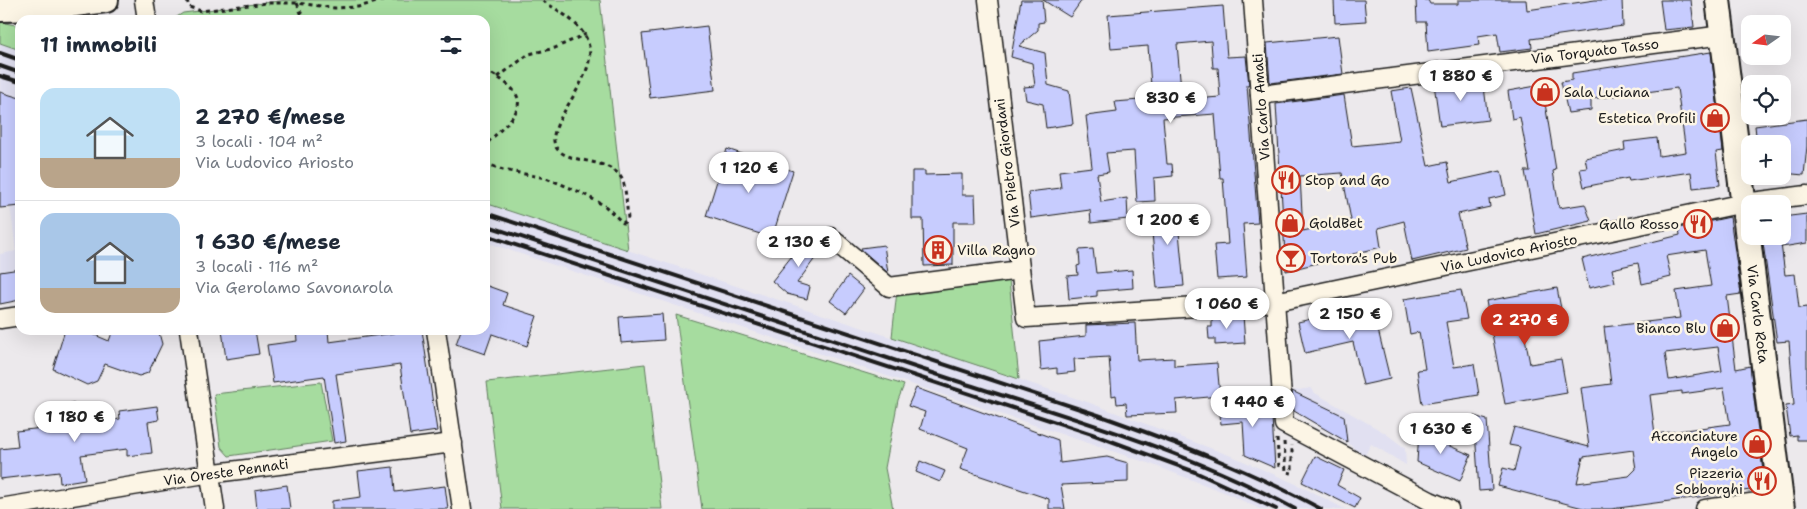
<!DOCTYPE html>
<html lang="it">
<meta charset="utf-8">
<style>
:root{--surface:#fff;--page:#f6f6f7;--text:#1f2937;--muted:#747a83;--line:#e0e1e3;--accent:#c8321e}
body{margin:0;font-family:"Shantell Sans",sans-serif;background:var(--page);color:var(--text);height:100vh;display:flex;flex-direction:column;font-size:19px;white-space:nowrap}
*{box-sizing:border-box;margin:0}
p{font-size:16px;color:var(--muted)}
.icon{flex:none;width:28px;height:28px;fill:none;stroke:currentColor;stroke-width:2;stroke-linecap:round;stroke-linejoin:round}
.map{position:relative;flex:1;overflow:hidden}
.sheet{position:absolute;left:15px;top:15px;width:475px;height:320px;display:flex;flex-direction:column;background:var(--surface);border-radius:15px;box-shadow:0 5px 20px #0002}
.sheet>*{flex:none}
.needle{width:32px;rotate:256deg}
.tools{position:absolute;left:1741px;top:15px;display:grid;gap:10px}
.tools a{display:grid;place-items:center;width:50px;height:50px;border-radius:10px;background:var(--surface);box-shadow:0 5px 20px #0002;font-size:25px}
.price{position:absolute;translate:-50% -42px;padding:0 11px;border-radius:18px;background:#fff;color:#222;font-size:16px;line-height:32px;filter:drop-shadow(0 1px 2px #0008)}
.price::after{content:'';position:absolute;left:50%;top:30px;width:15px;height:11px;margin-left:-8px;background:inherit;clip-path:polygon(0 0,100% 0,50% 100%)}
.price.on{background:var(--accent);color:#fff}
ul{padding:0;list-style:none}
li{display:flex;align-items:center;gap:15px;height:125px;padding:0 25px}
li+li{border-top:1px solid var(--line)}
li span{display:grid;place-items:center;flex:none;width:140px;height:100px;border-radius:15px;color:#555}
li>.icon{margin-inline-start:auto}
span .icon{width:60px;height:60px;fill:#fffc;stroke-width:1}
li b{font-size:21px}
h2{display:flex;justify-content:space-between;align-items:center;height:60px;padding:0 25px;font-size:21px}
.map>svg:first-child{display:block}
</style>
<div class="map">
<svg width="1807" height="509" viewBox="0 0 1807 509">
<rect width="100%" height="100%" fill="#ece9ec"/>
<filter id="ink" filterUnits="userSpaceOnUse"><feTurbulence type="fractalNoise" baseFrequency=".02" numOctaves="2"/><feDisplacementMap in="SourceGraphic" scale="10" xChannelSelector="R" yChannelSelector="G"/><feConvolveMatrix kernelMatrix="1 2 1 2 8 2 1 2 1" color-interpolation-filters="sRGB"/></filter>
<g filter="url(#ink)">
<g fill="#e1e0f1">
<polygon points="0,43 20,50 20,300 0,304 0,254 16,251 0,127"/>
<polygon points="485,203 1090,403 1234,457 1296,484 1345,509 1260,509 1226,493 1148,463 485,242"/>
<polygon points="1311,388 1315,393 1385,433 1405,448 1406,465 1371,444 1364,457 1347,442 1292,410 1292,391"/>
</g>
<g fill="#a6dc9f" stroke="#617c5e">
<polygon points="287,0 600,0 628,250 485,203 485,20 172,20 183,13"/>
<polygon points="0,22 20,26 20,50 0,43"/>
<polygon points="1009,280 1019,379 892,337 897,291"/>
<polygon points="676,315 904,385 898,400 885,468 893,509 702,509"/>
<polygon points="645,364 662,509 502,509 487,382"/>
<polygon points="321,382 332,441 229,456 221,447 214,394"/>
</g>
<g fill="#c7ccfe" stroke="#1c1c1c" fill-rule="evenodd">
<polygon points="1021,0 1042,0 1044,22 1038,23 1038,30 1019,46 1045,53 1048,85 1069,91 1073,124 1046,128 1043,104 1026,100 1024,87 1035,86 1032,63 1011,57"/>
<polygon points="1043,0 1082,0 1070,17"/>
<polygon points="1334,0 1364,0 1366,21 1335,23"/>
<polygon points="1416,0 1428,0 1430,4 1458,4 1458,0 1526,0 1527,10 1595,0 1622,0 1623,26 1531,39 1532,48 1500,52 1497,33 1478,36 1479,45 1428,52 1426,22 1417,22"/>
<polygon points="1660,0 1691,0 1694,27 1664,30"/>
<path d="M 1223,6 L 1227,57 L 1246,56 L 1249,85 L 1247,85 L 1258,223 L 1243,224 L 1247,277 L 1217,279 L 1214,245 L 1228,244 L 1223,178 L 1220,178 L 1215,114 L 1163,118 L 1167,164 L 1172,164 L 1173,176 L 1154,178 L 1155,201 L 1137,202 L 1134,151 L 1106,153 L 1109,172 L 1097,174 L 1101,202 L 1127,198 L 1128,219 L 1091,223 L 1090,210 L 1031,218 L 1028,192 L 1061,188 L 1059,171 L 1092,167 L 1086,116 L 1117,112 L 1115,102 L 1152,99 L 1148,46 L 1111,49 L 1108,15 ZM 1211,41 L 1213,68 L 1218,68 L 1220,97 L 1182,100 L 1177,44 Z"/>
<polygon points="707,26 715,90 650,98 642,34"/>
<polygon points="1338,36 1343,74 1270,83 1267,43"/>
<polygon points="1711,52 1723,151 1716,152 1720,185 1693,188 1691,172 1629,181 1628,178 1584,187 1580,169 1587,168 1585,158 1625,150 1624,142 1657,138 1659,156 1686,152 1677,88 1591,99 1591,110 1568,113 1561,82 1572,80 1572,73"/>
<polygon points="1483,78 1488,120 1440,126 1434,84"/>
<polygon points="1542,85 1556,170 1553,171 1559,208 1585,204 1591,221 1536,234 1525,171 1530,171 1520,117 1512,119 1508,91"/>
<path d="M 1411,88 L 1428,166 L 1447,162 L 1451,182 L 1501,171 L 1506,195 L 1489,199 L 1490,207 L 1458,214 L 1466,248 L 1412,261 L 1404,221 L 1378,228 L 1381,247 L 1286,271 L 1276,104 L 1344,95 L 1352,146 L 1400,141 L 1391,91 ZM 1342,173 L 1351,220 L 1303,231 L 1300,176 Z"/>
<polygon points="0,92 20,98 20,206 0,208"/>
<polygon points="1807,119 1807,146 1804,175 1782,173 1785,144 1757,144 1755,126"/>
<polygon points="727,149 793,171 772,238 706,216"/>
<polygon points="912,171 925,171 925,175 962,174 962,195 975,195 976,222 953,222 953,265 924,266 923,219 912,219"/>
<polygon points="1186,207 1187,221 1178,221 1184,286 1157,288 1150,210"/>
<polygon points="1807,214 1807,243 1782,247 1782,217"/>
<path d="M 1730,217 L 1741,294 L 1727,296 L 1736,369 L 1750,366 L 1765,488 L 1611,509 L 1587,509 L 1498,486 L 1503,468 L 1514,471 L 1520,447 L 1509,445 L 1514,427 L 1589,447 L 1581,388 L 1611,384 L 1604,327 L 1680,318 L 1676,291 L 1711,286 L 1705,250 L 1666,256 L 1671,277 L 1642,284 L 1638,263 L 1612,269 L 1615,282 L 1589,288 L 1582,259 L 1680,235 L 1679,228 ZM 1718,347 L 1722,371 L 1669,380 L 1665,353 ZM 1724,388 L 1730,424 L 1655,434 L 1650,395 L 1682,391 L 1682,394 ZM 1633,450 L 1636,469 L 1629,476 L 1577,483 L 1583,457 Z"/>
<polygon points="811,232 820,239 824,246 797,283 810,287 807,299 787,294 772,281"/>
<polygon points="1762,236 1780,236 1785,275 1795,274 1799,308 1807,307 1807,440 1797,440 1797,435 1790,436 1786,406 1794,405 1789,341 1777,342"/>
<polygon points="884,245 888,273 862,250 861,248"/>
<polygon points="1093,249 1096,273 1132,270 1133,288 1097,291 1097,296 1069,299 1067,276 1078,275 1077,266 1080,265 1079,250"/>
<polygon points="20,269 20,300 0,304 0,272"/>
<polygon points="848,276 864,289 846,313 830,301"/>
<polygon points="485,285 507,293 503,305 537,316 527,346 492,334 485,354 456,344 461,330 485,330"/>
<polygon points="1557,288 1563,319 1523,327 1530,364 1561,359 1567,393 1505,404 1486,301"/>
<polygon points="1461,290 1467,319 1446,322 1454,367 1474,364 1479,395 1422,404 1417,370 1425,369 1419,332 1410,334 1404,299"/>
<polygon points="1372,305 1390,379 1363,385 1353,342 1305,353 1298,322"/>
<polygon points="662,314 664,340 621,343 619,317"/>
<polygon points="1243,315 1245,343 1215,345 1215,339 1209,339 1208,327 1212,327 1212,317"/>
<polygon points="1135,323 1137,360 1174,358 1174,366 1217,363 1220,396 1176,400 1177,413 1127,415 1126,403 1117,404 1116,395 1112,396 1109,357 1074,359 1075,372 1057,374 1057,368 1041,370 1039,341 1086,336 1086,325"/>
<polygon points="65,330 83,330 109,341 113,330 153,330 159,333 162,344 148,373 139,376 105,364 97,381 87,385 53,369"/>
<polygon points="222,330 255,330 259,354 226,359"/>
<polygon points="296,330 328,330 329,342 395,333 395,330 422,330 437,431 410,435 400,365 336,374 346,441 334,443 324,376 273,383 267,345 297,341"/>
<polygon points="916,388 1058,440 1060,463 1107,457 1128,463 1128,482 1061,485 1065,509 1049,509 1049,499 960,469 968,448 920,429 925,412 908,406"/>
<polygon points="1292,391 1344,416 1347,442 1294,411"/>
<polygon points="1271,400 1275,468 1245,455 1243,422 1221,424 1219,405"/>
<polygon points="73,403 77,425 120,419 119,411 157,406 159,420 148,422 152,453 127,456 127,449 81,455 85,479 60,483 59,472 0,479 0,449 18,447 16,431 52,427 49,407"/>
<polygon points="1474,416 1487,420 1492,490 1479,491"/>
<polygon points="1443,430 1445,444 1471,455 1460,481 1417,462 1419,432"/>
<polygon points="1315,456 1344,470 1337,485 1360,498 1355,508 1302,482"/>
<polygon points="920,461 945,471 940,482 916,472"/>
<polygon points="393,467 395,492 445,486 448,509 332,509 332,501 361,497 358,471"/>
<polygon points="287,485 290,509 257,509 255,490"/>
</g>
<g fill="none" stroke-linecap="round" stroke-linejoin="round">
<defs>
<g id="street">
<polyline points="144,0 147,20"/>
<polyline points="988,0 1026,318 1275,302 1744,203 1807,195"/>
<polyline points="1253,0 1284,424 1430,501 1449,509"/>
<polyline points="1260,95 1723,35"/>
<polyline points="830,237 889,287 1020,270"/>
<polyline points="0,319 20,316"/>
<polyline points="189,330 215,509"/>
<polyline points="436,330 462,509"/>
<polyline points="0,508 199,475 453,443"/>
<polyline points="1705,509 1781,499"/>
</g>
<g id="secondary">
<polyline points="1718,0 1782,509"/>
<polyline points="0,9 44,8 106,0"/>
</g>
</defs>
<use href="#street" stroke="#1c1c1c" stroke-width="21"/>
<use href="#secondary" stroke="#1c1c1c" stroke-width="28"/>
<g stroke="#1c1c1c" stroke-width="3" stroke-dasharray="4 4" stroke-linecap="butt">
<polyline points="187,0 189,7 201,11 266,3 297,3 335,8 358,7 384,0"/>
<polyline points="297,3 301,13 308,20"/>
<path d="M 485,70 C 539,99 519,112 485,145"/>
<polyline points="498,77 529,54 555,48 586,34"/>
<path d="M 485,163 L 503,170 L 546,178 L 580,192 L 605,206 L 623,223 L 628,219 C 627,210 626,189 623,181 C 612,155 563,166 555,145 C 552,137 555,131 558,123 C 566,107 577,92 584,76 C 603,36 571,18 541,0"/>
<polyline points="1277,439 1279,468"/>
<polyline points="1284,442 1286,472 1292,473 1292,445"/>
</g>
<use href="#street" stroke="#fcf5e5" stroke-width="18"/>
<use href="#secondary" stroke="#fcf5e5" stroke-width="24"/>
<g stroke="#1c1c1c" stroke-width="4">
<polyline points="0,53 20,60"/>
<polyline points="0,66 20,73"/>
<polyline points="0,76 20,82"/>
<path d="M 485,213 L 1098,415 C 1174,442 1250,470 1321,509"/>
<path d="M 485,225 C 642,277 799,329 957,381 C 1071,418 1189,451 1295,509"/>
<polyline points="485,235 1092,434 1195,472 1276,509"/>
</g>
</g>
</g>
<defs>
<symbol id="shop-ring" viewBox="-11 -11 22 22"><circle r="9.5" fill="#fcf5e5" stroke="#c8321e" stroke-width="1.5"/><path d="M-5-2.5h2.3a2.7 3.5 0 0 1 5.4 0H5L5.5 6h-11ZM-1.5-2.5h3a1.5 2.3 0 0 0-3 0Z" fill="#c8321e"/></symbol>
<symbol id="restaurant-ring" viewBox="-11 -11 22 22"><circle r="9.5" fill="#fcf5e5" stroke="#c8321e" stroke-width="1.5"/><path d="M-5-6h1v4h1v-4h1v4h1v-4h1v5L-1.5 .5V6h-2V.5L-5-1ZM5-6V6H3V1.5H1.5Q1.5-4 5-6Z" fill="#c8321e"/></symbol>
<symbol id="building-ring" viewBox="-11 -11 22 22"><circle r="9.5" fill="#fcf5e5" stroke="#c8321e" stroke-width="1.5"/><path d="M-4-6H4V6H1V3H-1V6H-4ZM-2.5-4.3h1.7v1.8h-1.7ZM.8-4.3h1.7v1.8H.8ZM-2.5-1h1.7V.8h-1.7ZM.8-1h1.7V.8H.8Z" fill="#c8321e"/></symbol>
<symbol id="bar-ring" viewBox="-11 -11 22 22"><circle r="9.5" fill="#fcf5e5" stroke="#c8321e" stroke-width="1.5"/><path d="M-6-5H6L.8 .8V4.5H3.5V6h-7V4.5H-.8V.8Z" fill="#c8321e"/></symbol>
</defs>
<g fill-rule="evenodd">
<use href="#shop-ring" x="1529" y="76" width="32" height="32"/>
<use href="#shop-ring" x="1699" y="102" width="32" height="32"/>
<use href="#restaurant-ring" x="1270" y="164" width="32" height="32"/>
<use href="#shop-ring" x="1274" y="207" width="32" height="32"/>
<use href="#restaurant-ring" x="1682" y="208" width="32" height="32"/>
<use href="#building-ring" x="922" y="234" width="32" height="32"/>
<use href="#bar-ring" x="1275" y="242" width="32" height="32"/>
<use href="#shop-ring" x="1709" y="312" width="32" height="32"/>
<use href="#shop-ring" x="1741" y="428" width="32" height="32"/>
<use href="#restaurant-ring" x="1746" y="465" width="32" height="32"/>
</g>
<g text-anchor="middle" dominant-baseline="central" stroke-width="5" stroke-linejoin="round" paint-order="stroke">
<g font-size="14" fill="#1c1c1c" stroke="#fcf5e5">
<text transform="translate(1595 51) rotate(-7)">Via Torquato Tasso</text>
<text transform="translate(1261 107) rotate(-94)">Via Carlo Amati</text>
<text transform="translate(1007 163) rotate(-97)">Via Pietro Giordani</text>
<text transform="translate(1509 253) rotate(-12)">Via Ludovico Ariosto</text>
<text transform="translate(1758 314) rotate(83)">Via Carlo Rota</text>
<text transform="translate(226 472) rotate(-8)">Via Oreste Pennati</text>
</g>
<g font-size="14" fill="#1c1c1c" stroke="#fcf5e5" text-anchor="start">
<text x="1564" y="92">Sala Luciana</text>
<text x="1696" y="118" text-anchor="end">Estetica Profili</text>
<text x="1305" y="180">Stop and Go</text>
<text x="1309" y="223">GoldBet</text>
<text x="1679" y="224" text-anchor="end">Gallo Rosso</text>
<text x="957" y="250">Villa Ragno</text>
<text x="1310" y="258">Tortora's Pub</text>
<text x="1706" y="328" text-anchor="end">Bianco Blu</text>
<text x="1738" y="436" text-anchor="end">Acconciature<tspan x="1738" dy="16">Angelo</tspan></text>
<text x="1743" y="473" text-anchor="end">Pizzeria<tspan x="1743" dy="16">Sobborghi</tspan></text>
</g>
</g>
</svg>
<div class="tools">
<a><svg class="needle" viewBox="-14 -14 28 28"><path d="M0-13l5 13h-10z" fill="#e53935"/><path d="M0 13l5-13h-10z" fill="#747a83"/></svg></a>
<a><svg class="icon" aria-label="locate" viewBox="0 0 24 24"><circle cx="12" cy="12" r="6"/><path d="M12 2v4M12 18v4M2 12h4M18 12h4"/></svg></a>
<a>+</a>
<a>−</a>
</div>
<b class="price" style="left:1461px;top:102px">1 880 €</b>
<b class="price" style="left:1171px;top:124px">830 €</b>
<b class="price" style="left:749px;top:194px">1 120 €</b>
<b class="price" style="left:1168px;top:246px">1 200 €</b>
<b class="price" style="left:799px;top:268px">2 130 €</b>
<b class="price" style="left:1227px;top:330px">1 060 €</b>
<b class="price" style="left:1350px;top:340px">2 150 €</b>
<b class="price on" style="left:1525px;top:346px">2 270 €</b>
<b class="price" style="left:1253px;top:428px">1 440 €</b>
<b class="price" style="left:75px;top:443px">1 180 €</b>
<b class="price" style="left:1441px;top:455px">1 630 €</b>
<section class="sheet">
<h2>11 immobili<svg class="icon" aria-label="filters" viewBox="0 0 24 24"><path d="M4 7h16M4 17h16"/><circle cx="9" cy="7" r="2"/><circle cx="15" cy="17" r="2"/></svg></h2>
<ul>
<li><span style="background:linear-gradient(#bfe0f5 70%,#b9a48a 0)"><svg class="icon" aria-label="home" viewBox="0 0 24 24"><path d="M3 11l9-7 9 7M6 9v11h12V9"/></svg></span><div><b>2 270 €/mese</b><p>3 locali · 104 m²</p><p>Via Ludovico Ariosto</p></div></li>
<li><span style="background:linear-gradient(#a9c7e8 75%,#b9a48a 0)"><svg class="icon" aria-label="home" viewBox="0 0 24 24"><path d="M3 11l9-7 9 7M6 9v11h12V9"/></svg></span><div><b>1 630 €/mese</b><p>3 locali · 116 m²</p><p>Via Gerolamo Savonarola</p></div></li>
</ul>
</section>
</div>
